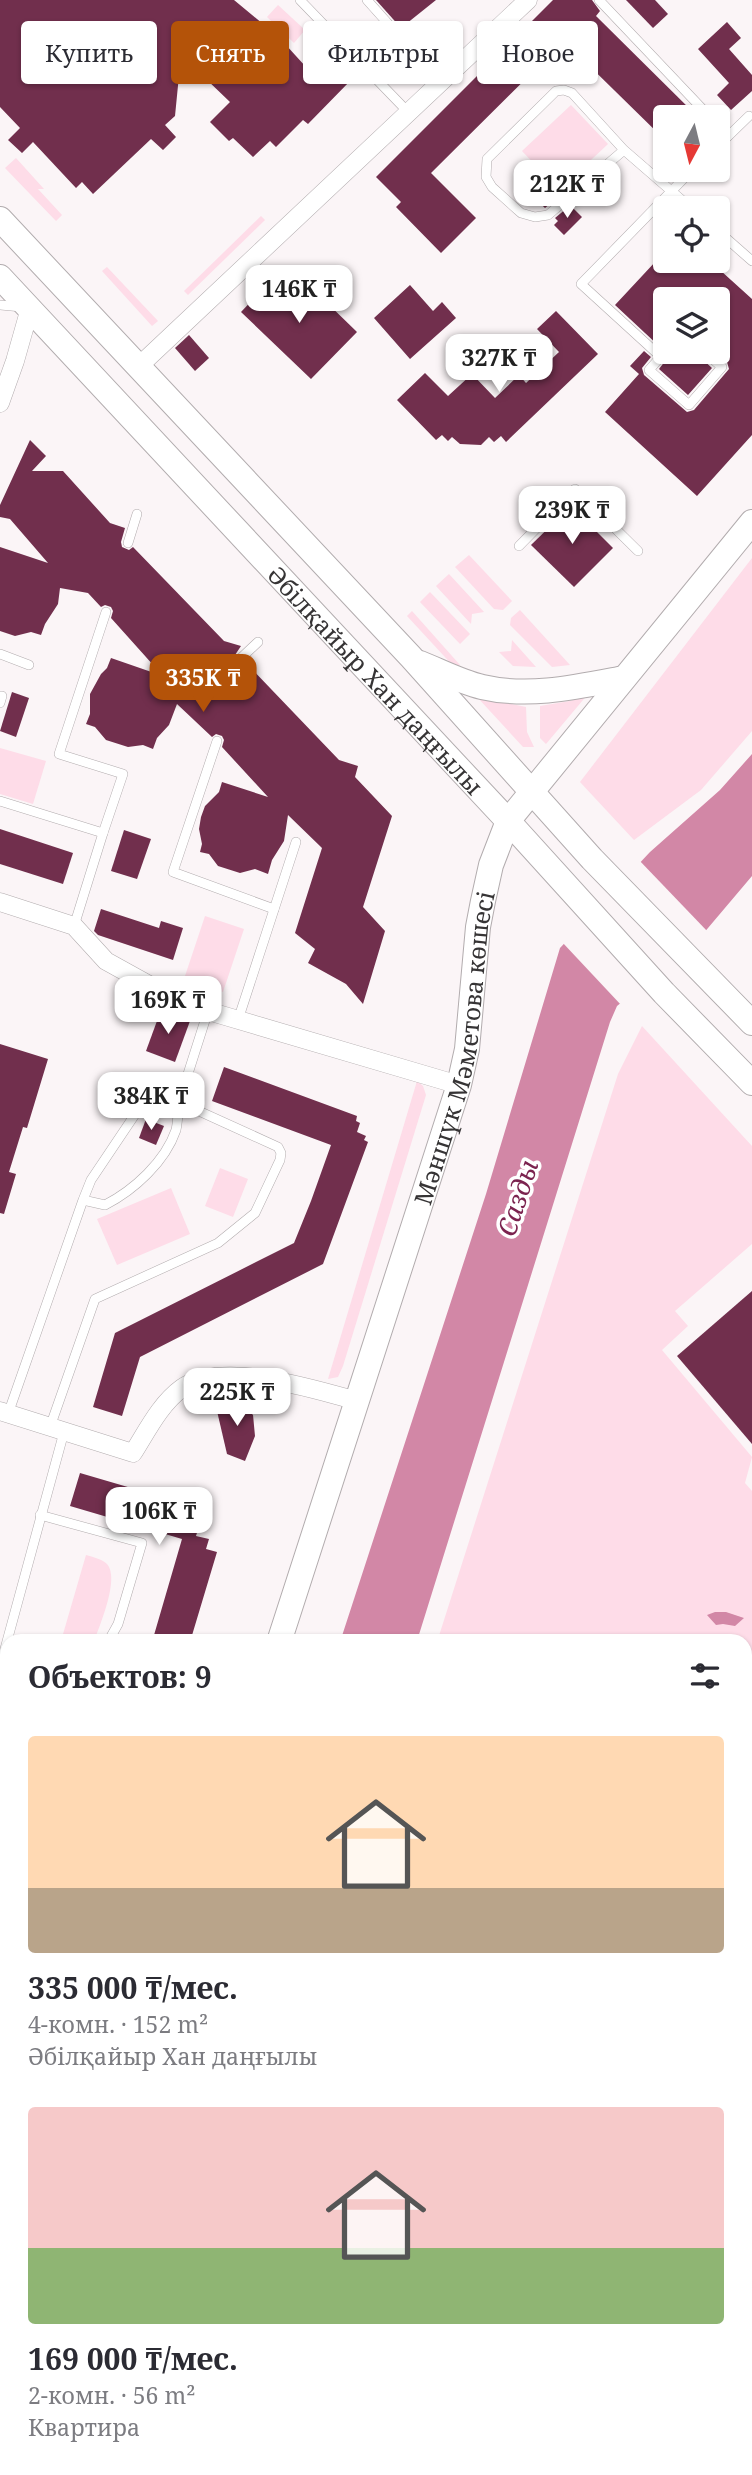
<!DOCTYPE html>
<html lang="ru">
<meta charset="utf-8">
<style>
:root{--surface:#fff;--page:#f7f7f7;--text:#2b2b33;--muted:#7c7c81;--accent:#b45309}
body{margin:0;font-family:"Noto Serif",serif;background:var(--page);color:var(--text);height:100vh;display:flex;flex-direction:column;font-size:26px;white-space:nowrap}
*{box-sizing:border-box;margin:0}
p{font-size:23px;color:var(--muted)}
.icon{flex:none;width:38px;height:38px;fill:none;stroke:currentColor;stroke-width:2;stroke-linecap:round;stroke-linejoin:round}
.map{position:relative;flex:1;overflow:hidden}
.panel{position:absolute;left:0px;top:1634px;width:752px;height:842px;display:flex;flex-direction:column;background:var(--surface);border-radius:21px 21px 0 0;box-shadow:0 2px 5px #0004}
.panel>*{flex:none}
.hud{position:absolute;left:21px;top:21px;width:710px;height:63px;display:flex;gap:14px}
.needle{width:46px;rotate:187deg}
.fabs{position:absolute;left:653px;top:105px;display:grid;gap:14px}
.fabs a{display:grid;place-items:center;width:77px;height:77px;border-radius:7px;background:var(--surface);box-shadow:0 2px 5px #0004;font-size:35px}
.price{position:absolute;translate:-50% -60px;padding:0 16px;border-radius:14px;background:#fff;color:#222;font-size:23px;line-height:46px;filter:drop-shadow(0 2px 4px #0008)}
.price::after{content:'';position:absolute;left:50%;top:42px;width:21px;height:16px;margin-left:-10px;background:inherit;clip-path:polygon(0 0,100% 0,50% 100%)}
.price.on{background:var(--accent);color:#fff}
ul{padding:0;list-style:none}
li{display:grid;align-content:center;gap:14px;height:371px;padding:0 28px}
li span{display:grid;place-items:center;height:217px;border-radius:7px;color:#555}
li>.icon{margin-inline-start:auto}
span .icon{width:126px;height:126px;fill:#fffc;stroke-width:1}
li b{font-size:30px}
h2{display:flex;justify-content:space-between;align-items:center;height:84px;padding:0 28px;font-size:30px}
.chip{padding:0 24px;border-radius:7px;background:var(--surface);box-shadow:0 2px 5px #0004;font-size:24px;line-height:63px}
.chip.on{background:var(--accent);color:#fff}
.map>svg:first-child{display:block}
</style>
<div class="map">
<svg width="752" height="2475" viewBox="0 0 752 2475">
<rect width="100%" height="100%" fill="#fbf5f7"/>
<g fill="#fedce8">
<polygon points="278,5 305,30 294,43 267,17"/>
<polygon points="571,105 608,144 559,190 522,151"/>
<polygon points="16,158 44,189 38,189 62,215 56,221 5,168"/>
<polygon points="261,216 265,220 188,295 184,291"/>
<polygon points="107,267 158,321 152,326 102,271"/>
<polygon points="469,555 512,601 503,610 494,609 455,567"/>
<polygon points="752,558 752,731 701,790 634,840 580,782"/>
<polygon points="449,574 484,612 472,614 471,624 436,586"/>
<polygon points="430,592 470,634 460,644 420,602"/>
<polygon points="520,610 570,665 552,667 510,625 511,618"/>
<polygon points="412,611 460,665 456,669 407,616"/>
<polygon points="512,640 536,667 513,666 499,652 511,651"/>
<polygon points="588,694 546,744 540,738 540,706 570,701"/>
<polygon points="477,697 526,707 527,732 534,747 523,747"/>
<polygon points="0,748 46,761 33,804 0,794"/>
<polygon points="205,916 244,929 223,992 184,979"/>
<polygon points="642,1026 752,1146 752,1244 675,1311 688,1326 662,1350 752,1457 745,1483 752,1491 752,2048 746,2058 746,1642 437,1642 618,1074"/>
<polygon points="417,1081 423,1086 426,1095 343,1366 338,1377 328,1379"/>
<polygon points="220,1168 248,1179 233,1217 205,1206"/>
<polygon points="171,1188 190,1234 117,1265 97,1219"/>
<path d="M 86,1555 C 93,1557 102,1559 107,1564 C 120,1578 100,1625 94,1641 L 61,1641 Z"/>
<polygon points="746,2071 752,2078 752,2194 746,2210"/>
<polygon points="752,2287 752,2410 746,2409 746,2299"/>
<polygon points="7,2366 7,2429 2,2444 0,2443 0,2388"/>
<polygon points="593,2469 658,2469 656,2475 611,2475"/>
</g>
<g fill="#d287a6">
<polygon points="752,754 752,876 697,941 617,1006 610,1022 417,1641 340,1642 486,1194 560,948 650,852 720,790"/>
<polygon points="715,1612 726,1612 744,1618 735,1626 723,1624 716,1625 707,1615"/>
<polygon points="72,2469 157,2469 155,2475 70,2475"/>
</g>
<polygon fill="#fbf5f7" points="638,859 708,932 699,944 622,1006 562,942"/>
<g fill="#712f4d">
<polygon points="0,0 234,0 263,24 265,22 306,67 322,50 352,79 308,124 303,120 276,147 270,141 253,157 233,138 229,141 210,122 230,102 181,55 175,116 165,125 176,137 163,150 151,139 93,194 82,182 76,188 33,142 22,153 8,140 20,128 0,107"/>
<polygon points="376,0 436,0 401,28"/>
<polygon points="553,0 592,0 600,11 596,16 698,117 665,117 665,140 564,41 431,173 476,218 441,253 396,207 401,202 376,177"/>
<polygon points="626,0 655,0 668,14 653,28"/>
<polygon points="727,22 741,38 729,49 752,75 752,91 731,110 717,95 729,83 698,49"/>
<polygon points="540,182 557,198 545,208 529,193"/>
<polygon points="572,207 582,217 564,235 554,225 558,221 555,218 567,208 570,210"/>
<polygon points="656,261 710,261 752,299 752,435 697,496 605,412 639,374 630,366 644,351 651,357 642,368 644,375 687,412 694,410 729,369 727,362 715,352 718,352 718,299 665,299 665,345 660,347 615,305"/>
<polygon points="279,272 313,304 320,296 357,332 311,379 241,312"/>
<polygon points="410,285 433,311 442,302 456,318 410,359 374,318"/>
<polygon points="556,311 598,354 506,442 501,436 494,442 489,437 481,445 460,444 452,437 448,441 442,435 436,440 397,400 425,373 448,396 472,374 495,398 519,375 526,383 559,352 537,329"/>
<polygon points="189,335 209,358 195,371 175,348"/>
<polygon points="672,352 697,352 700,357 712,368 688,395 659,369"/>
<polygon points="30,440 46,456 32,471 63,471 110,523 125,528 121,542 122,547 129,550 133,547 224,641 241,646 235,655 235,662 240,665 246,663 339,760 358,766 355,777 392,816 363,907 385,931 363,1004 346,984 308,963 315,949 295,933 322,848 288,815 284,841 272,860 268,874 255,869 240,873 218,866 209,854 200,852 202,844 199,829 201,817 205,806 219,792 222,782 268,797 222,747 224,740 222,736 216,734 212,737 177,704 169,725 157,738 153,749 143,745 128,747 106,740 95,727 86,724 90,714 90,694 101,674 107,668 111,658 163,676 111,618 113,611 111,607 105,605 101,607 88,593 60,588 58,604 45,624 41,635 31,632 15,636 0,631 0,547 48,563 10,519 0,517 0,505"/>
<polygon points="571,506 613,548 574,587 531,545"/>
<polygon points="12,692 29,698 16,737 0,731"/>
<polygon points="0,829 73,853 63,884 0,864"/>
<polygon points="124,830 151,839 137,879 111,871"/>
<polygon points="101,909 159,928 161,921 183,928 173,960 98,935 94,931"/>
<polygon points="161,1010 190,1021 175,1062 146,1051"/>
<polygon points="0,1044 48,1059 27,1128 23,1127 9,1172 16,1174 4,1214 0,1213"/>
<polygon points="224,1067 357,1116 356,1121 360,1123 357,1132 366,1136 364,1140 368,1142 323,1264 140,1357 122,1416 93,1407 115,1333 294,1243 311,1201 331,1145 212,1101"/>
<polygon points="125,1074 142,1080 132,1107 116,1102"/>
<polygon points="146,1119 164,1126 156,1145 139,1138"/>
<polygon points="752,1291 752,1444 677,1356"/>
<polygon points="233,1395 253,1415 255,1436 245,1461 227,1454 217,1411"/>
<polygon points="80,1473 196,1507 192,1520 200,1523 196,1536 209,1539 206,1549 217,1552 190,1642 152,1642 182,1539 70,1506"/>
</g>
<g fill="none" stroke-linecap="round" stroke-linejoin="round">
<defs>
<g id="lane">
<polyline points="300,0 408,112"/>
<polyline points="367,0 440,82"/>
<polyline points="599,0 710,117"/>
<polyline points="718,125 728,136"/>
<polyline points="718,146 749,116"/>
<polyline points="624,150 548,215 535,217 521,213 492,187 486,177 487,159 556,91 564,90 572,93 624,150 691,208"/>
<polyline points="718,231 752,261"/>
<polyline points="0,305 22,307"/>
<polyline points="665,352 649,370 689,405 722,367 704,352"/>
<polyline points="661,357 581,284 692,170"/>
<polyline points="128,543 137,514"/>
<polyline points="519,546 575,489 638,551"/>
<polyline points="0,654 29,665"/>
<polyline points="241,658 258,642"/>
<polyline points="0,696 2,696 0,703"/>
<polyline points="217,741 173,872 274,909"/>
<polyline points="0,801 103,833 74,926"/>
<polyline points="103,833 123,774 59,754 106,612"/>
<polyline points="238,1020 296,842"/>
<path d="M 8,1414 L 83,1200 L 91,1180 L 140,1107 L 152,1097 L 161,1095 L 179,1102 C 178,1111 178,1121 176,1130 C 165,1162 134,1190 105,1205 L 83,1200"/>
<polyline points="50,1427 95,1299 218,1243 255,1213 280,1160 281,1153 278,1147 179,1102 208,1011"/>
<polyline points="40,1515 142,1543 118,1624 108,1642"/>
<polyline points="0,1667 64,1432"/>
<polyline points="0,1735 7,1738"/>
<polyline points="0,1822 7,1824"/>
<polyline points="0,1939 7,1913"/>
</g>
<g id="street">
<polyline points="138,367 528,0"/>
<polyline points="0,403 15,361 30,308"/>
<polyline points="0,902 74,926 106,961 162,992 208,1011 459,1085"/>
<path d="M 0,1411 L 133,1453 C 147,1431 160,1404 182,1388 C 221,1360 315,1389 357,1401"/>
<polyline points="746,2430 752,2432"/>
<polyline points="209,2475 211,2469"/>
</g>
<g id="secondary">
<polyline points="0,219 411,657 592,859 752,1023"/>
<path id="s1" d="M 0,277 L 508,821 L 664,993 L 752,1083"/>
<path d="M 420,663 C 440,671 461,682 482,687 C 529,698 577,687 624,678"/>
<path id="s2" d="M 279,1642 L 459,1085 L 467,1049 L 478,927 L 483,901 L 491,865 L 508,821 L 752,522"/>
<polyline points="0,2187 7,2192"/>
<polyline points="11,2475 13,2469"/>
</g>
</defs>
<use href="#lane" stroke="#b2acae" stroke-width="10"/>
<use href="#street" stroke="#b2acae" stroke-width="19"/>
<use href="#secondary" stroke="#b2acae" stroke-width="26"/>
<use href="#lane" stroke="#fff" stroke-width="9"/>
<use href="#street" stroke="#fff" stroke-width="18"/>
<use href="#secondary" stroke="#fff" stroke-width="24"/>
</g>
<g text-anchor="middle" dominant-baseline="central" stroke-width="7" stroke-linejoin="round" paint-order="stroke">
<g font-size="24" fill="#363435" stroke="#fff">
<text stroke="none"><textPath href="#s1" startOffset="551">Әбілқайыр Хан даңғылы</textPath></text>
<text stroke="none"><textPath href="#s2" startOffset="621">Мәншүк Мәметова көшесі</textPath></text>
</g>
<g font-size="26" font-style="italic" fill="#7b234f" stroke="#fff">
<text transform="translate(517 1198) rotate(-72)">Сазды</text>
</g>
</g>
</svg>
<div class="fabs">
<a><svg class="needle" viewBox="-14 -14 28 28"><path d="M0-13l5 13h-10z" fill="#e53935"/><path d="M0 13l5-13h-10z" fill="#7c7c81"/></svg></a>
<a><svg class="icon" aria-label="locate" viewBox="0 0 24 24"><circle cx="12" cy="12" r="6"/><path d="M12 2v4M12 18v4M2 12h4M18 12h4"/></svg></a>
<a><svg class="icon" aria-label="layers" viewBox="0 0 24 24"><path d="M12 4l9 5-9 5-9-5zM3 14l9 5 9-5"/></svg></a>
</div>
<b class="price" style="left:567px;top:220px">212K ₸</b>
<b class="price" style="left:299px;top:325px">146K ₸</b>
<b class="price" style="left:499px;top:394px">327K ₸</b>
<b class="price" style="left:572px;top:546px">239K ₸</b>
<b class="price on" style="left:203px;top:714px">335K ₸</b>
<b class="price" style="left:168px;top:1036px">169K ₸</b>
<b class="price" style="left:151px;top:1132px">384K ₸</b>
<b class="price" style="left:237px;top:1428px">225K ₸</b>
<b class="price" style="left:159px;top:1547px">106K ₸</b>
<div class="hud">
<a class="chip">Купить</a>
<a class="chip on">Снять</a>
<a class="chip">Фильтры</a>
<a class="chip">Новое</a>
</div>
<section class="panel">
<h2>Объектов: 9<svg class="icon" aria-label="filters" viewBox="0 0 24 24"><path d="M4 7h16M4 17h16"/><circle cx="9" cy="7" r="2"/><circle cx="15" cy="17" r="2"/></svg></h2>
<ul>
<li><span style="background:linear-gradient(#ffd9b3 70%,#b9a48a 0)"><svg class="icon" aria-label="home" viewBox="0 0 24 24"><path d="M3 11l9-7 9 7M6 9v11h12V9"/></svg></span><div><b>335 000 ₸/мес.</b><p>4-комн. · 152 m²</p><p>Әбілқайыр Хан даңғылы</p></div></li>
<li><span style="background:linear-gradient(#f6c9c9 65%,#8fb573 0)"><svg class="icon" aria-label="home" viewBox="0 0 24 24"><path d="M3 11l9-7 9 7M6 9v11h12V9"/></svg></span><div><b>169 000 ₸/мес.</b><p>2-комн. · 56 m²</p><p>Квартира</p></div></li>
</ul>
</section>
</div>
